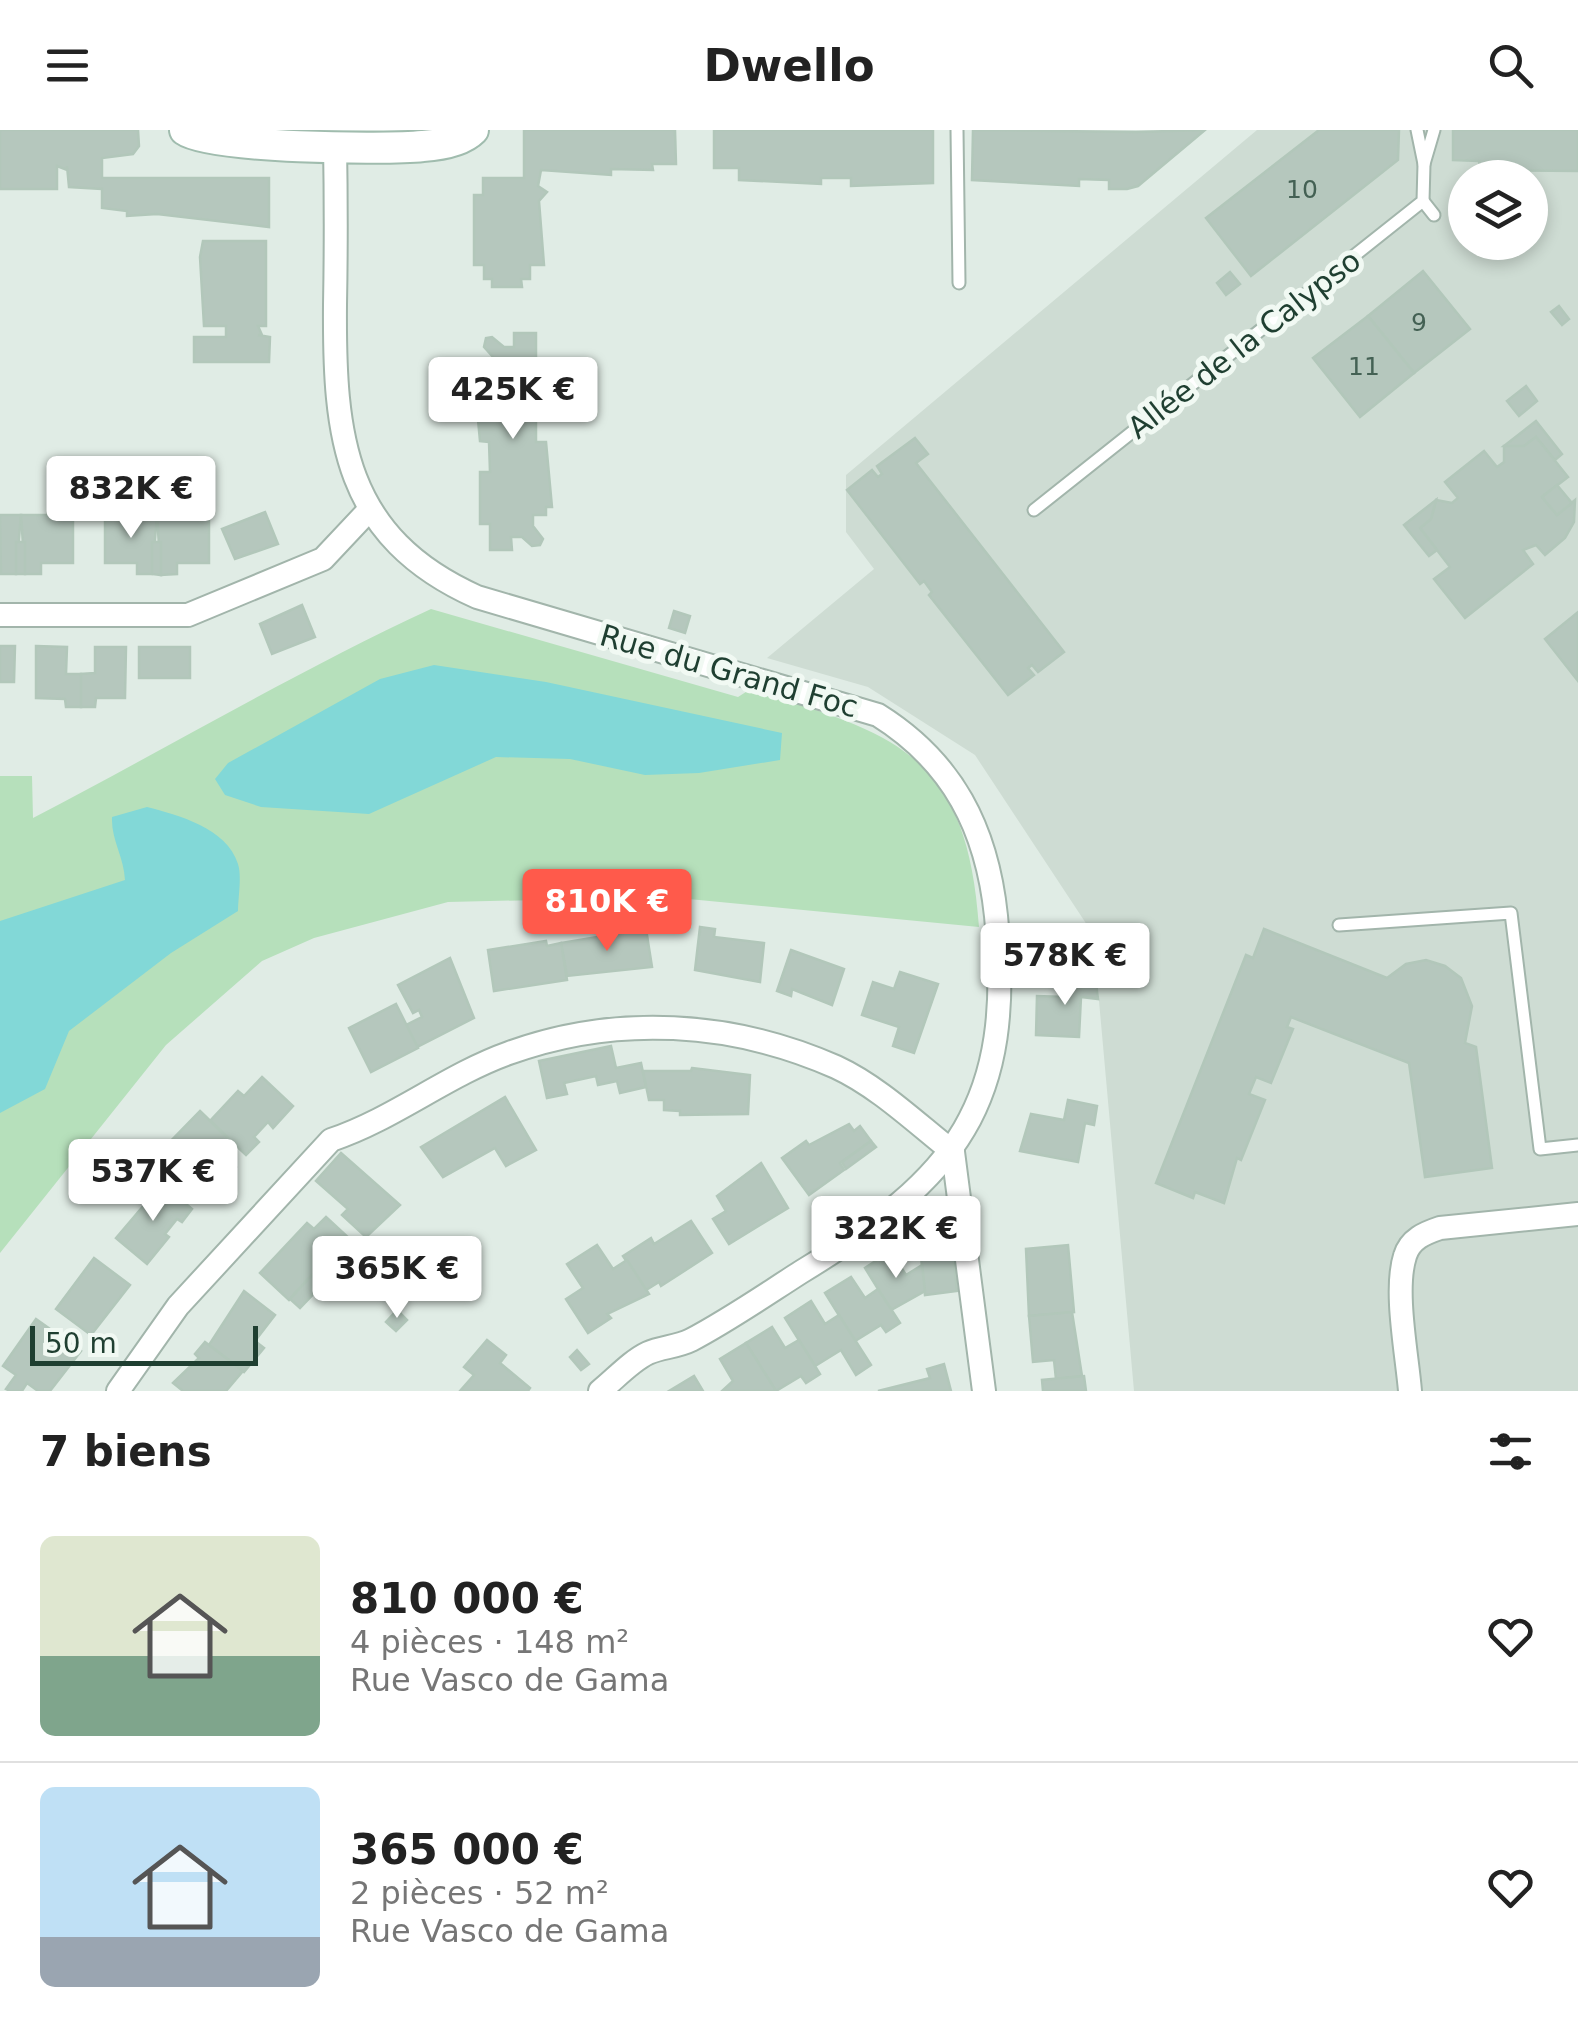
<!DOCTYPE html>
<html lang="fr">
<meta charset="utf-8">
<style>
:root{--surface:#fff;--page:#f2f2f2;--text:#222;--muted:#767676;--line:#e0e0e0;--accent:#ff5a4b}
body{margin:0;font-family:"DejaVu Sans",sans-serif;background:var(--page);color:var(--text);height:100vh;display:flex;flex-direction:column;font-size:38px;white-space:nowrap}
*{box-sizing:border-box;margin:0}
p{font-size:32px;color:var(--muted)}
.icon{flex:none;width:55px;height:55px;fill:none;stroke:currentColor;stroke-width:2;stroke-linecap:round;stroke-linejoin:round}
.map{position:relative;height:1261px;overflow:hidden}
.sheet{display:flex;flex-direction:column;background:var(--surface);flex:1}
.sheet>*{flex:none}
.fabs{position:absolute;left:1448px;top:30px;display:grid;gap:20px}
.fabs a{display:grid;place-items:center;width:100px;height:100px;border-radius:50%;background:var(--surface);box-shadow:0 5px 15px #0003;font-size:50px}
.scale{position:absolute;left:30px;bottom:25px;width:228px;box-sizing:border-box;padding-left:10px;border:5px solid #1f3f31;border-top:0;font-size:28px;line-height:35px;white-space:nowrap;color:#1f3f31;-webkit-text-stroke:8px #f1f9f3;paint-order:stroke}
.price{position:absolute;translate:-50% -85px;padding:0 22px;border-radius:10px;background:#fff;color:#222;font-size:32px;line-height:65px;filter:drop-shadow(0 2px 5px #0008)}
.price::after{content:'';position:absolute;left:50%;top:60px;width:30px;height:22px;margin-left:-15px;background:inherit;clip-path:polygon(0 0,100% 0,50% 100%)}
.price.active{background:var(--accent);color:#fff}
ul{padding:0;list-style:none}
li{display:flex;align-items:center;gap:30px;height:250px;padding:0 40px}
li+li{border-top:2px solid var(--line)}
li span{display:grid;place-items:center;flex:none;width:280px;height:200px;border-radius:15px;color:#555}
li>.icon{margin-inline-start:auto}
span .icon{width:120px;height:120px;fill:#fffc;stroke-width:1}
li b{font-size:42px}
h2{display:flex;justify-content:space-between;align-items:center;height:120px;padding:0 40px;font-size:42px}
header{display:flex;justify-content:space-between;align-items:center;height:130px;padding:0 40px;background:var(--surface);font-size:45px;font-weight:700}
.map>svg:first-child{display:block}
</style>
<header><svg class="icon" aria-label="menu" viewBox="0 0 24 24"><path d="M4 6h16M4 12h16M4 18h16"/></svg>Dwello<svg class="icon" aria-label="search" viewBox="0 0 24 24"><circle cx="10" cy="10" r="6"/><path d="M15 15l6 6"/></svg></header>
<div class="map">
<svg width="1578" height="1261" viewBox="0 0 1578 1261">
<rect width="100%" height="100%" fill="#e0ece5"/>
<path fill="#cedcd3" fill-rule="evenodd" d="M 1257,0 L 1578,0 L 1578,1261 L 1134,1261 L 1093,804 L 975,625 L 868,557 L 767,528 L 874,439 L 846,402 L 846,345 ZM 1465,48 L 1530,48 L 1530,112 L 1465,112 Z"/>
<path fill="#b6e0bb" d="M 431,479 L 738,567 L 749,560 C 899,603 967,626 979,797 L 668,767 L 448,772 L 314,808 L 262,831 L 166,915 L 0,1123 L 0,646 L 32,646 L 33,688 C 166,619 295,542 431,479 Z"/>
<g fill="#82d8d7">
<polygon points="434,535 546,552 782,603 780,630 699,643 645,645 570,629 496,627 369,684 261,677 225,665 215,649 228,633 380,549"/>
<path d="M 147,677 C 178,685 227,698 238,734 C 242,746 238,768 238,781 L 171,823 L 69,901 L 45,959 L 0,983 L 0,791 L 125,750 C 124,727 111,710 112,687 Z"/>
</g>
<g fill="#b5c7bd" stroke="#b2c7ba" stroke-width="2.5">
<polygon points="0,0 138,0 139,16 133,24 102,28 102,48 269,48 269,97 157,84 127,86 127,81 102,78 102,59 69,57 67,36 67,40 57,36 57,59 0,59"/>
<polygon points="524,0 675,0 676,34 652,34 653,40 611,39 611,45 541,40 538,56 547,62 539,71 544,135 530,135 530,149 521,149 522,157 492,157 492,149 484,149 484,135 474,135 474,65 483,65 483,48 524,48"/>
<polygon points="714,0 933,0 933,53 851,56 851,48 821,48 821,54 739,50 739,38 714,38"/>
<polygon points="973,0 1136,2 1205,0 1138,56 1127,59 1109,59 1109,50 1079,49 1079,56 972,50"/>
<polygon points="1319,0 1399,0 1398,30 1251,146 1206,88"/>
<polygon points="1453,0 1578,0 1578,41 1480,40 1479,31 1453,30"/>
<polygon points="203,111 266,111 266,196 258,196 262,205 258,205 270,207 269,232 194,232 194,207 226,207 226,196 204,196 200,127"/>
<polygon points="1423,141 1470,199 1414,243 1368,186"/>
<polygon points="1230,142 1240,154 1226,165 1217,153"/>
<polygon points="1559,176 1569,189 1562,195 1551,182"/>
<polygon points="1368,186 1414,243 1360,287 1313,228"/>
<polygon points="514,203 536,203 536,229 546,229 546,281 536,282 536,312 546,312 552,377 546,377 546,385 533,385 533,396 543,409 540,415 532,416 522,407 511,407 512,420 490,420 490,394 480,394 480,342 490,342 489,312 480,311 474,246 480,246 480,238 493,238 493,227 484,217 486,208 492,207 504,217 514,217"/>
<polygon points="1526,256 1537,271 1519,286 1507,271"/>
<polygon points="1536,291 1562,324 1555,330 1536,307 1524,316 1504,316"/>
<polygon points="1536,307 1568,347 1542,367 1557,385 1575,370 1574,392 1565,408 1545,425 1536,415 1523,420 1533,434 1465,488 1434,449 1450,437 1420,398 1431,389 1436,370 1452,373 1458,368 1445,352 1484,321 1497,337 1504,332 1504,316 1524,316"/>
<polygon points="915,308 928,324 916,333 1064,522 1038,542 1032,535 1028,538 1034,545 1008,565 929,465 932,462 924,451 920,454 847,360 872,340 878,347 882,344 877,336"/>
<polygon points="1557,355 1572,373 1557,385 1542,367"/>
<polygon points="1436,370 1431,389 1420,398 1437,420 1429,426 1404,395"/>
<polygon points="265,382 278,414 235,429 222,399"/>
<polygon points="0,385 21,385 16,444 1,444"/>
<polygon points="21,385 73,385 73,433 41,433 41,444 25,444"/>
<polygon points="105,385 157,386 152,444 137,444 137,433 105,433"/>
<polygon points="209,385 209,433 177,433 177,444 161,445 157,386"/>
<rect x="16" y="412" width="9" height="32"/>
<polygon points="152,412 161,412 161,445 152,444"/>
<polygon points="302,475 315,507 272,524 260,494"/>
<polygon points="674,481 690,486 685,503 669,498"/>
<polygon points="1578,482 1578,551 1545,509"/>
<polygon points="0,516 15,516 14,552 0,552"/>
<polygon points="36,516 67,517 66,544 81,544 81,577 66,577 65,569 36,568"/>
<polygon points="95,517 126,517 125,568 96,568 95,577 81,577 81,544 95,543"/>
<rect x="139" y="517" width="51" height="31"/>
<polygon points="700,797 715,799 714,807 764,813 760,852 695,840"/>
<polygon points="646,799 652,837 567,846 561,813"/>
<polygon points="1264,799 1387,848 1406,834 1426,830 1445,836 1461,848 1472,876 1465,913 1476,917 1492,1038 1425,1047 1409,933 1291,887 1287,897 1293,899 1271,953 1256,947 1249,964 1265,970 1241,1030 1237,1028 1224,1073 1195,1062 1193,1068 1156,1053 1246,825 1253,828"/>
<polygon points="546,811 547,816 561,813 567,850 494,861 488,820"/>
<polygon points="791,820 844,839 832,875 792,859 791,866 777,861"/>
<polygon points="450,828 474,888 417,917 406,895 422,887 419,880 413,883 398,855"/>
<polygon points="900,842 938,854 914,923 893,916 899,897 862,885 873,852 894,859"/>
<polygon points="1095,844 1098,869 1081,867 1079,907 1036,905 1037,866 1067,867 1066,846"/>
<polygon points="396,874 418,918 371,942 349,898"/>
<polygon points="611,916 616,938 641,933 646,957 620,963 617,951 598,955 596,946 564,953 567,964 547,968 539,931"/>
<polygon points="692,938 750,945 748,984 680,985 680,981 664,980 664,970 649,970 643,941 691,941"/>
<polygon points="262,947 293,976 273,998 268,992 254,1007 259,1012 246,1025 210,991 238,961 244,966"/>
<polygon points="505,967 536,1020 506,1036 495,1018 443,1047 421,1017"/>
<polygon points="1068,970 1097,976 1094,995 1085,993 1078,1032 1020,1021 1031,984 1064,990"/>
<polygon points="200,981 233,1013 222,1024 236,1037 211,1063 164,1018"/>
<polygon points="849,994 854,1001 860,996 871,1011 840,1033 844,1040 809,1065 782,1028 806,1011 809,1015"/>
<polygon points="871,1011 876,1017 846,1039 842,1032"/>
<polygon points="341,1023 400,1075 366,1107 342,1085 348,1079 316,1051"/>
<polygon points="761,1033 788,1078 729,1114 713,1089 726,1081 717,1066"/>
<polygon points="162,1054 192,1079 182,1092 177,1089 165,1104 169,1107 147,1134 116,1108"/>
<polygon points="326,1087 351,1110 339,1123 357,1140 332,1165 312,1145 289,1170 260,1143 307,1093 314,1099"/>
<polygon points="691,1091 712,1123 661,1156 659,1152 646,1160 623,1126 651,1108 654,1114"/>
<polygon points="951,1105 957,1161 925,1165 919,1108"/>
<polygon points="597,1115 613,1139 627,1130 649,1164 607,1184 611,1188 588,1203 566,1169 583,1158 567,1134"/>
<polygon points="1068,1115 1074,1182 1029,1186 1026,1119"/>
<polygon points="891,1121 906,1145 922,1135 925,1161 891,1180 865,1138"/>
<polygon points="94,1128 130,1155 91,1205 56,1179"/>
<polygon points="312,1145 322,1155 300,1178 290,1169"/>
<polygon points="851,1147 865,1168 878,1159 900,1193 886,1202 881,1195 855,1211 825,1163"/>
<polygon points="244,1161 275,1185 255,1211 264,1218 244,1242 209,1215"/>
<polygon points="811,1171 825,1194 839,1185 871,1235 856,1245 841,1220 815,1236 785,1188"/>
<polygon points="397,1180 407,1190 396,1201 386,1192"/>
<polygon points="1072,1182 1082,1246 1056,1249 1054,1230 1033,1232 1029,1186"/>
<polygon points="36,1189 81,1221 50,1261 38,1261 27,1253 22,1261 10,1261 6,1259 16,1245 3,1236"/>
<polygon points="772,1197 785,1218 799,1210 820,1244 806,1253 801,1246 776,1261 746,1213"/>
<polygon points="487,1210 506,1225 500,1233 530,1258 528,1261 460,1261 474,1245 464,1237"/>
<polygon points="205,1212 243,1241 226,1261 183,1261 173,1253 199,1228 195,1224"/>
<polygon points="746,1213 776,1261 722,1261 733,1251 720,1229"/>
<polygon points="577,1220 589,1234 581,1240 570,1227"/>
<polygon points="944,1234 951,1261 878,1261 930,1248 927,1239"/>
<polygon points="694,1246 703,1261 669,1261"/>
<polygon points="1084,1246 1086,1261 1043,1261 1042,1250"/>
</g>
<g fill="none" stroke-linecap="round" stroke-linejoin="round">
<defs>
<g id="lane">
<polyline points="957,0 959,153"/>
<polyline points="1424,34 1434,0"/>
<polyline points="1423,71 1434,85"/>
<polyline points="1034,380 1423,71 1424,34 1417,0"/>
<polyline points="1339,795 1511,783 1540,1019 1578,1015"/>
</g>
<g id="street">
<path d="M 335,14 C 336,68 336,121 335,175 C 334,306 343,407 477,467 L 878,585 C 953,632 987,699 996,786 C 1015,975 957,1047 801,1142 C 765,1165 729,1190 691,1210 C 677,1217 661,1217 648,1223 C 631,1231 615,1249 600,1261"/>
<polyline points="0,485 188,485 323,429 370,379"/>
<polyline points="953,1022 984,1261"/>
<path d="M 118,1261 L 178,1176 L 331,1010 C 394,989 447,945 509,923 C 616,884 732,891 836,937 C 879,957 916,993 953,1022"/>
<path d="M 1410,1261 C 1407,1224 1394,1160 1405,1126 C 1410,1109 1425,1103 1440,1098 L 1578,1084"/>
</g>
<path id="secondary" d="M 185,0 C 210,18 385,20 423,16 C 439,15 462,11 473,0"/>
</defs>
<use href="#lane" stroke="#a2b5ab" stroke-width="15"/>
<use href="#street" stroke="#a2b5ab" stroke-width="26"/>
<use href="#secondary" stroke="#a0bcae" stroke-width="34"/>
<use href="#lane" stroke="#fff" stroke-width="11"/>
<use href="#street" stroke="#fff" stroke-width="22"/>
<use href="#secondary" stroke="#fff" stroke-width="30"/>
</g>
<g text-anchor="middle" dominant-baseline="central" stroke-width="10" stroke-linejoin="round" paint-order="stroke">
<g font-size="25" fill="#446154">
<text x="1302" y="59">10</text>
<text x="1419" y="192">9</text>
<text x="1364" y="236">11</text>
</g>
<g font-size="30" fill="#1f3f31" stroke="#f1f9f3">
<text transform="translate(1244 214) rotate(-38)">Allée de la Calypso</text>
<text transform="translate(729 541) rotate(16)">Rue du Grand Foc</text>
</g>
</g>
</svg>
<div class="fabs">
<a><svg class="icon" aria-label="layers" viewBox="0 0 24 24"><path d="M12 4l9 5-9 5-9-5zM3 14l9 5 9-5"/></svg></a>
</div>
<div class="scale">50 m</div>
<b class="price" style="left:513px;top:312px">425K €</b>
<b class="price" style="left:131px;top:411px">832K €</b>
<b class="price active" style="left:607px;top:824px">810K €</b>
<b class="price" style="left:1065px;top:878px">578K €</b>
<b class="price" style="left:153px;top:1094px">537K €</b>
<b class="price" style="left:896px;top:1151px">322K €</b>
<b class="price" style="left:397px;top:1191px">365K €</b>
</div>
<section class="sheet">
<h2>7 biens<svg class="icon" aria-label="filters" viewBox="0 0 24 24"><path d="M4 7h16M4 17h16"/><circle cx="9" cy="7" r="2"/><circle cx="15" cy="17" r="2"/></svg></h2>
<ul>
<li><span style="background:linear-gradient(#dfe7d0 60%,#7fa58c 0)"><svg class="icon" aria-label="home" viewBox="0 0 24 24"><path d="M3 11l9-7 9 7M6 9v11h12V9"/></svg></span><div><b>810 000 €</b><p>4 pièces · 148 m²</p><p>Rue Vasco de Gama</p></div><svg class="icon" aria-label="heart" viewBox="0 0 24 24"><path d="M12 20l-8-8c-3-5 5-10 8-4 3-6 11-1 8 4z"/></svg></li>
<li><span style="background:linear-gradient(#bfe0f5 75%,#9aa5b1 0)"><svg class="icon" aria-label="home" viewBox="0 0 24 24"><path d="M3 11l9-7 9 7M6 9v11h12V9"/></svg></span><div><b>365 000 €</b><p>2 pièces · 52 m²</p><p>Rue Vasco de Gama</p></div><svg class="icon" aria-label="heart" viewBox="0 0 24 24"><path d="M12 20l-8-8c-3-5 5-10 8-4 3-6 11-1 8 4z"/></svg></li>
</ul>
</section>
